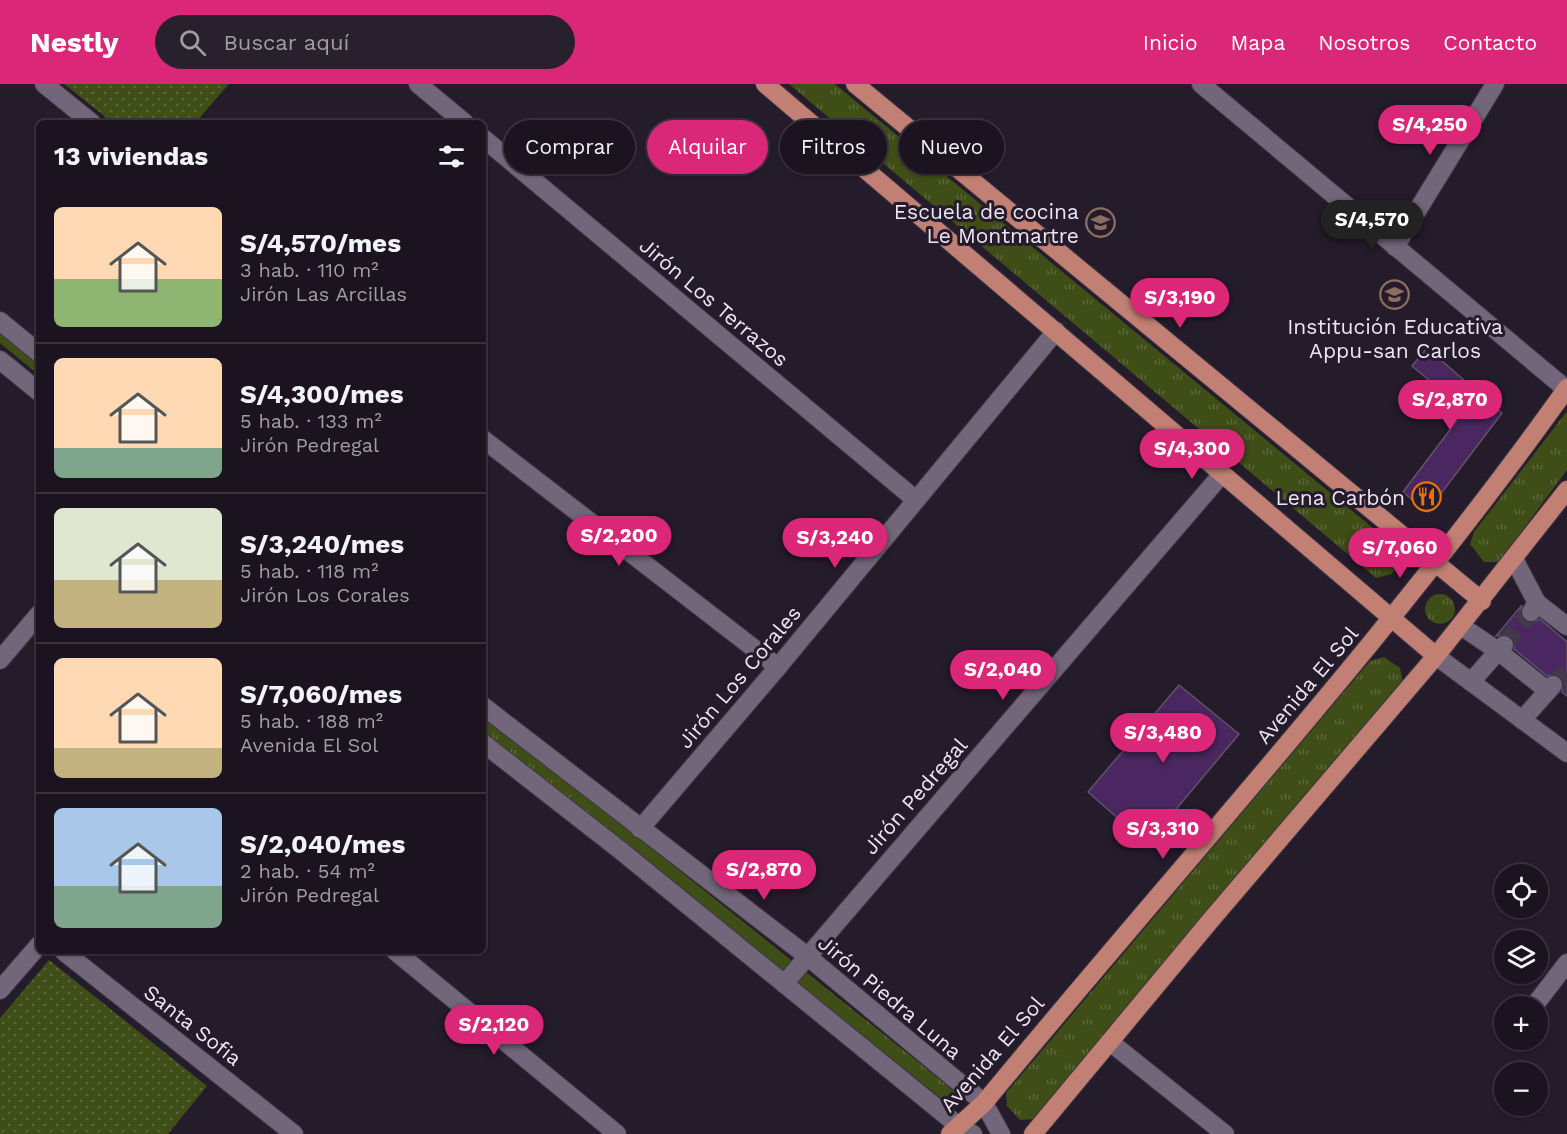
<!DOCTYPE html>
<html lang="es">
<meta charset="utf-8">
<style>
:root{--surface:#1b1420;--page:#28212d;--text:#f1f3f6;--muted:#a09ea5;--line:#39333e;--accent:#db2777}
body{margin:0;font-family:"Work Sans",sans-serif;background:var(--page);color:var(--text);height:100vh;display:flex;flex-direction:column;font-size:22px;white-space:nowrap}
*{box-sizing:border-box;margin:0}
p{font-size:20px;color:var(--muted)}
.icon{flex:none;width:33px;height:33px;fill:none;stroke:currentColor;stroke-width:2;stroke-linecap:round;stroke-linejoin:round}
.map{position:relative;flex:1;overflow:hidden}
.details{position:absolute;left:36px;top:36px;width:450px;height:834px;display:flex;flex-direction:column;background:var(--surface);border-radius:9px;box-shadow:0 2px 4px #0004,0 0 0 2px var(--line)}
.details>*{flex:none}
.hud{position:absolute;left:504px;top:36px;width:570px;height:54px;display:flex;gap:12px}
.fabs{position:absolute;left:1494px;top:780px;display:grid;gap:12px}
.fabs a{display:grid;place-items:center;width:54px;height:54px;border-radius:50%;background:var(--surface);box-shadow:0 2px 4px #0004,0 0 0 2px var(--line);font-size:30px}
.price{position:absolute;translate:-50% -51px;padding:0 14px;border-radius:21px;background:var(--accent);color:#fff;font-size:20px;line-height:39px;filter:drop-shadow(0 2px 3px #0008)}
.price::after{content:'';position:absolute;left:50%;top:36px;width:18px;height:14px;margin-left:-9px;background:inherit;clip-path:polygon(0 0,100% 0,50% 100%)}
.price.current{background:#222;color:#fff}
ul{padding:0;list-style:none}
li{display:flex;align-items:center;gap:18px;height:150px;padding:0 18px}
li+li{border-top:2px solid var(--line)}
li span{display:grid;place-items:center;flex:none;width:168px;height:120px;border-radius:9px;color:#555}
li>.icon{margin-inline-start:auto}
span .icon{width:72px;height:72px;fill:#fffc;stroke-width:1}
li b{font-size:26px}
h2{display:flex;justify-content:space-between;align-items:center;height:72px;padding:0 18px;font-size:26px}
.tag{padding:0 21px;border-radius:27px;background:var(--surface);box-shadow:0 2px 4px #0004,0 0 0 2px var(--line);font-size:21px;line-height:54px}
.tag.current{background:var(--accent);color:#fff}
header{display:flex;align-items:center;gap:36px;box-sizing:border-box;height:84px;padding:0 30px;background:var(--accent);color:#fff}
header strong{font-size:28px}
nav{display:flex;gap:33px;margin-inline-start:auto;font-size:21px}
.search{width:420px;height:54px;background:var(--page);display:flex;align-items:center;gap:15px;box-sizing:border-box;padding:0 21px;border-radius:33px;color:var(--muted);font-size:22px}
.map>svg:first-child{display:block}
</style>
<header>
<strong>Nestly</strong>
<div class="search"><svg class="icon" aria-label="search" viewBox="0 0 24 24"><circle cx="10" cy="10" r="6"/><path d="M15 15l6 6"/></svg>Buscar aquí</div>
<nav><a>Inicio</a><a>Mapa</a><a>Nosotros</a><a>Contacto</a></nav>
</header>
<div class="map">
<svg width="1567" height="1050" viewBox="0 0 1567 1050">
<defs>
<pattern id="grass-tufts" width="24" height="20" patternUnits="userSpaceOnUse" patternTransform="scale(1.5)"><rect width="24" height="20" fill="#3f4d17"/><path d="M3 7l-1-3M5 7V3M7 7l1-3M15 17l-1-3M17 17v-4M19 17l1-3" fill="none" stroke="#5b6739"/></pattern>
<pattern id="park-dots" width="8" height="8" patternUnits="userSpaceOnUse" patternTransform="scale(1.5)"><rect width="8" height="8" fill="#3f4d17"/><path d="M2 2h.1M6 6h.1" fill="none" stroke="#5b6739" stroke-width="1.8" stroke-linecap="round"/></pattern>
</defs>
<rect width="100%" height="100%" fill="#241b2b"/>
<g fill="url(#grass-tufts)">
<polygon points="789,0 835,0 1396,463 1401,475 1392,490 1376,494"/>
<polygon points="0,242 39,273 39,291 0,259"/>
<polygon points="1567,327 1567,386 1499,478 1484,478 1470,460 1474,448"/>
<circle cx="1440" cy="525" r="15"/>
<polygon points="1384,573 1400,584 1403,598 1035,1035 1020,1036 1007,1022 1006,1009 1370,577"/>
<polygon points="483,629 962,1013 953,1024 483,647"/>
</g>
<g fill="url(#park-dots)">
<polygon points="64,0 229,0 195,39 113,39"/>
<polygon points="49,876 207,1002 168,1050 0,1050 0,934"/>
</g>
<g fill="#4a2760" stroke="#5f5467" stroke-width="1.5">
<polygon points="1427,264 1502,329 1427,428 1403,408 1465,326 1412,282"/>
<polygon points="1522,521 1520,528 1524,537 1531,539 1540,535 1567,558 1567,612 1562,608 1564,598 1560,592 1555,590 1547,592 1514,565 1515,559 1511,553 1506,550 1496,552"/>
<polygon points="1179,601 1239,650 1147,760 1088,708"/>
</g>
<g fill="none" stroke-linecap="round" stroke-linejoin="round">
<g stroke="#423949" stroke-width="18" stroke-dasharray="18 9" stroke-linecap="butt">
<polyline points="1504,561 1531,528"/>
<polyline points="1553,601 1567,587"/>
</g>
<defs>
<g id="minor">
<polyline points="44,0 92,39"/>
<polyline points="418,0 465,39"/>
<polyline points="1201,0 1566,305"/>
<polyline points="483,54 916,416"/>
<polyline points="1395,163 1495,0"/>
<polyline points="0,237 39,269"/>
<polyline points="0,276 39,308"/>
<polyline points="483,355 778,583"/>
<polyline points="1514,475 1537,519 1531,528"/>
<polyline points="1537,519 1567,542"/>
<polyline points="1461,542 1498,567 1504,561"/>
<polyline points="1436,572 1567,669"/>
<polyline points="0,576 39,530"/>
<polyline points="1471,598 1498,567 1548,607"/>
<polyline points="483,622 807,872 984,1019 1001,1050"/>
<polyline points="1522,636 1553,601"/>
<polyline points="483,659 620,766 960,1043 973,1050"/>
<polyline points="640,745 778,583 1056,247"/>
<polyline points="63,867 294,1050"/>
<polyline points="395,867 617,1050"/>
<polyline points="784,900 1222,390"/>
<polyline points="0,906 39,861"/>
<polyline points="1534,922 1567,879"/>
<polyline points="1110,958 1225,1050"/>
</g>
<g id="major">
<polyline points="765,0 1436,572"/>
<polyline points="855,0 1482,517"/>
<path d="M 950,1050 L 984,1019 C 1179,782 1388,555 1567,304"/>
<polyline points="1033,1050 1210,837 1436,572 1567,406"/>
</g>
</defs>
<use href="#minor" stroke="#3e3644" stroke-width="20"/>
<use href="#major" stroke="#3e3644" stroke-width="20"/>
<use href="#minor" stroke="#71667a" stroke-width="18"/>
<use href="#major" stroke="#c18073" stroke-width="18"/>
</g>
<defs>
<symbol id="university-ring" viewBox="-11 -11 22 22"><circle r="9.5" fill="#241b2b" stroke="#8d6e63" stroke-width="1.5"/><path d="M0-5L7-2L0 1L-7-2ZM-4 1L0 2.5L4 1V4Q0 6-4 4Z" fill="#8d6e63"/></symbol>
<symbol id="school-ring" viewBox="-11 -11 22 22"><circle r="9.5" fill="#241b2b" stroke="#8d6e63" stroke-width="1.5"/><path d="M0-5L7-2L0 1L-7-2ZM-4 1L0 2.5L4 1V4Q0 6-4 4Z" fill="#8d6e63"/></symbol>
<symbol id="restaurant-ring" viewBox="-11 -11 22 22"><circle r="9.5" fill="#241b2b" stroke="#e8710a" stroke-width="1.5"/><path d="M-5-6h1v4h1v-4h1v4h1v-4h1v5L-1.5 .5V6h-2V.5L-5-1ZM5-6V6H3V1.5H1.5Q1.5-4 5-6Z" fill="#e8710a"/></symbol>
</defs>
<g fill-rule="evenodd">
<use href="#university-ring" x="1084" y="122" width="33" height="33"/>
<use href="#school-ring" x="1378" y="194" width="33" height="33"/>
<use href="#restaurant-ring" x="1410" y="396" width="33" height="33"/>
</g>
<g text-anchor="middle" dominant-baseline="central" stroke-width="6" stroke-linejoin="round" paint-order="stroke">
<g font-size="21" fill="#ede6f2" stroke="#241b2b" text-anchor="end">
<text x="1079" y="127">Escuela de cocina<tspan x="1079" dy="24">Le Montmartre</tspan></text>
<text x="1395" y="242" text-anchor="middle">Institución Educativa<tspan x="1395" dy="24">Appu-san Carlos</tspan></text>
<text x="1405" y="413">Lena Carbón</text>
</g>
<g font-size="21" fill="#ede6f2" stroke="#241b2b">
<text transform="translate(714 218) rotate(40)">Jirón Los Terrazos</text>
<text transform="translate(739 593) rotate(-50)">Jirón Los Corales</text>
<text transform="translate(1307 601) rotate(-50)">Avenida El Sol</text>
<text transform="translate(915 712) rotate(-49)">Jirón Pedregal</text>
<text transform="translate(890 913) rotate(40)">Jirón Piedra Luna</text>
<text transform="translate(193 941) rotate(38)">Santa Sofia</text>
<text transform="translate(992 970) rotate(-49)">Avenida El Sol</text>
</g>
</g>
</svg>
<div class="fabs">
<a><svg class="icon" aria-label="locate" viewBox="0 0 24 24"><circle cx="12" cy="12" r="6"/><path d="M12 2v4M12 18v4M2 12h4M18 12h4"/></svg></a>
<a><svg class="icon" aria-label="layers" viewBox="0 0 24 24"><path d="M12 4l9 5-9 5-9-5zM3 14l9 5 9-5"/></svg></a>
<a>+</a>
<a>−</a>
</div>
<b class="price" style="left:1430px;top:72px">S/4,250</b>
<b class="price current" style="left:1372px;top:167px">S/4,570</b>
<b class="price" style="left:1180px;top:245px">S/3,190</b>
<b class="price" style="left:1450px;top:347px">S/2,870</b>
<b class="price" style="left:1192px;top:396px">S/4,300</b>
<b class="price" style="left:619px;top:483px">S/2,200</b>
<b class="price" style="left:835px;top:485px">S/3,240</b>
<b class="price" style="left:1400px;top:495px">S/7,060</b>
<b class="price" style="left:1003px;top:617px">S/2,040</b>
<b class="price" style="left:1163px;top:680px">S/3,480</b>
<b class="price" style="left:1163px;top:776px">S/3,310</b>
<b class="price" style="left:764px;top:817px">S/2,870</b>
<b class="price" style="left:494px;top:972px">S/2,120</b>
<div class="hud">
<a class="tag">Comprar</a>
<a class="tag current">Alquilar</a>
<a class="tag">Filtros</a>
<a class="tag">Nuevo</a>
</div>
<section class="details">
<h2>13 viviendas<svg class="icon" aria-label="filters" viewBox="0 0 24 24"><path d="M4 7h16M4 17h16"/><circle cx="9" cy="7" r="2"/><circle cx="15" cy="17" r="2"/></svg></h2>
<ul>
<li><span style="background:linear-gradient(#ffd9b3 60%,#8fb573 0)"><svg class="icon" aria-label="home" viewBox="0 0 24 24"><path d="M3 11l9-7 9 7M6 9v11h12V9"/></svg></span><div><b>S/4,570/mes</b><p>3 hab. · 110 m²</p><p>Jirón Las Arcillas</p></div></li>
<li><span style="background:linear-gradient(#ffd9b3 75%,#7fa58c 0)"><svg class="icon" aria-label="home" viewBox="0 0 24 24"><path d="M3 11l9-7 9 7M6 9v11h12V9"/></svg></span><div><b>S/4,300/mes</b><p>5 hab. · 133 m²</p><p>Jirón Pedregal</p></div></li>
<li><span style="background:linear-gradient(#dfe7d0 60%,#c2b280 0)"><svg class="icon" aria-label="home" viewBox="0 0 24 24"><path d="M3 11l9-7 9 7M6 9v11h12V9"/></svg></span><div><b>S/3,240/mes</b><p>5 hab. · 118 m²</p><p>Jirón Los Corales</p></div></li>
<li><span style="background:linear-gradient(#ffd9b3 75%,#c2b280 0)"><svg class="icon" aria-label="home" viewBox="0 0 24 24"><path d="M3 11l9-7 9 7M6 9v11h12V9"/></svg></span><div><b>S/7,060/mes</b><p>5 hab. · 188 m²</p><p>Avenida El Sol</p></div></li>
<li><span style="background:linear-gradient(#a9c7e8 65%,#7fa58c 0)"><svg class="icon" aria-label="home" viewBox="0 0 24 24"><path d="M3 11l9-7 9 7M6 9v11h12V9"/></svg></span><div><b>S/2,040/mes</b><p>2 hab. · 54 m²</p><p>Jirón Pedregal</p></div></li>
</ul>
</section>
</div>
